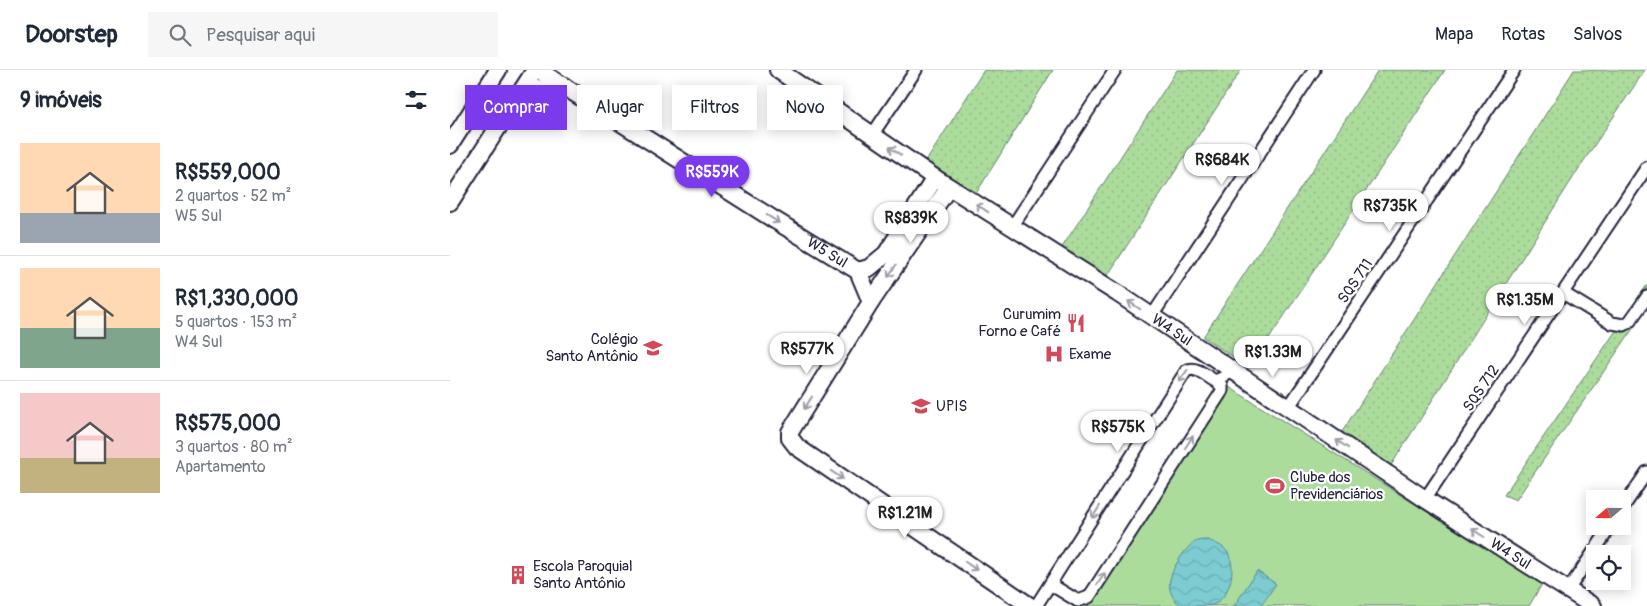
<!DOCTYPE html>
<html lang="pt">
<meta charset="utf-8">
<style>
body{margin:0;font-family:Pangolin,sans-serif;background:#f6f6f7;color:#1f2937;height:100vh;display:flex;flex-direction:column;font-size:19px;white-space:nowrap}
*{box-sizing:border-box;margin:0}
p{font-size:16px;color:#747a83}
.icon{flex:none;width:28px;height:28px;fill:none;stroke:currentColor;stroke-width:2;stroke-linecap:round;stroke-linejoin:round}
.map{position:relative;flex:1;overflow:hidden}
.side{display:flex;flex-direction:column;background:#fff;width:450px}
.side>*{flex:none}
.hud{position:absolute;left:15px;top:15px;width:475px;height:45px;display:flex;gap:10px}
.needle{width:32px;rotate:250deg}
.tools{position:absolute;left:1136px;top:420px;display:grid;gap:10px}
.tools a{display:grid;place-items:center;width:45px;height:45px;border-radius:0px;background:#fff;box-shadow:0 2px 12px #0003;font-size:25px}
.price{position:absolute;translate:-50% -42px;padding:0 11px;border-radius:18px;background:#fff;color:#222;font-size:16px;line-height:32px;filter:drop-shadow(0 1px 2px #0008)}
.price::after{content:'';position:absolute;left:50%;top:30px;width:15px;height:11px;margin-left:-8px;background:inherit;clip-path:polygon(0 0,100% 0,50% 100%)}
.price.current{background:#7c3aed;color:#fff}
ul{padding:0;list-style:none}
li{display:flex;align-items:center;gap:15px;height:125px;padding:0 20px}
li+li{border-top:1px solid #e0e1e3}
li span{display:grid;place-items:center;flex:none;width:140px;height:100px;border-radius:0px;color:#555}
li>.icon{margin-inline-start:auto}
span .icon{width:60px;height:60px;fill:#fffc;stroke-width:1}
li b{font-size:21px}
h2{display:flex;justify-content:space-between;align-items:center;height:60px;padding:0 20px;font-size:21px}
.chip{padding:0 18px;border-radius:0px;background:#fff;box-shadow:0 2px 12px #0003;font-size:18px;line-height:45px}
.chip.current{background:#7c3aed;color:#fff}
header{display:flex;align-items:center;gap:30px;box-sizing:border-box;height:70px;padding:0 25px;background:#fff;border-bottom:1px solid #e0e1e3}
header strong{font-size:24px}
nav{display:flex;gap:28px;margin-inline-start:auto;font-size:18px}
.search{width:350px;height:45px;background:#f6f6f7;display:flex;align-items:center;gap:12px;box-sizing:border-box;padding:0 18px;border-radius:0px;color:#747a83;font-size:19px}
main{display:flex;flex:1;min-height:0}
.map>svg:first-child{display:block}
.grass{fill:url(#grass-dots);stroke:#667f6c}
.garden{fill:#abdc9c;stroke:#667f6c}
.water{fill:url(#water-waves);stroke:#578895}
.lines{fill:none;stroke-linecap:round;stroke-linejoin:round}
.street-casing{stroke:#22223b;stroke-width:15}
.secondary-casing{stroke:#22223b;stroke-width:20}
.street{stroke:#fff;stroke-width:11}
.secondary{stroke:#fff;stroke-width:16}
.oneway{stroke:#9c9ca7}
.labels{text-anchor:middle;stroke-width:4.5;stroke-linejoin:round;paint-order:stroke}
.street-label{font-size:15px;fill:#22223b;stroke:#fff}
.poi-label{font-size:15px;fill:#22223b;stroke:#fff;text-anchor:start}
</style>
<header>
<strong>Doorstep</strong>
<div class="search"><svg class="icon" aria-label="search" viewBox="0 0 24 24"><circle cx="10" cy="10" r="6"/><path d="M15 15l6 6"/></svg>Pesquisar aqui</div>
<nav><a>Mapa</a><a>Rotas</a><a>Salvos</a></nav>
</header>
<main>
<section class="side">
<h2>9 imóveis<svg class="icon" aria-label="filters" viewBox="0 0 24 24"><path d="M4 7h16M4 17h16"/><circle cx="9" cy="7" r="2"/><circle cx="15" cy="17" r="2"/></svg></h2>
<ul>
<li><span style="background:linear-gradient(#ffd9b3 70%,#9aa5b1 0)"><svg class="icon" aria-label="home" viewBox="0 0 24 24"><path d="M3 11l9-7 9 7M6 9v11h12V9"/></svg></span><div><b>R$559,000</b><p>2 quartos · 52 m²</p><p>W5 Sul</p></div></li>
<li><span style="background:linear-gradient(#ffd9b3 60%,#7fa58c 0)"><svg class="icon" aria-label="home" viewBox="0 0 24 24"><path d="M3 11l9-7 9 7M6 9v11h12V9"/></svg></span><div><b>R$1,330,000</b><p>5 quartos · 153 m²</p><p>W4 Sul</p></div></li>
<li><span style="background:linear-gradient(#f6c9c9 65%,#c2b280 0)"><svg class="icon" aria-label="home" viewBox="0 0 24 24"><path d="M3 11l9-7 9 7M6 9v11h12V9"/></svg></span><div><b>R$575,000</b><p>3 quartos · 80 m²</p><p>Apartamento</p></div></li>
</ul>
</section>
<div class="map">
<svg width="1197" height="536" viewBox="0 0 1197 536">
<defs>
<pattern id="grass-dots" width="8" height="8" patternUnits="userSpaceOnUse" patternTransform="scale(1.25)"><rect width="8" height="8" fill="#abdc9c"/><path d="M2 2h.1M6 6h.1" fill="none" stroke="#93bc87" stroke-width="1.8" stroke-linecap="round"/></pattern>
<pattern id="water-waves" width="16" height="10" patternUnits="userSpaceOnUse" patternTransform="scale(1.25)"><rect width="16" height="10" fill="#7bccd1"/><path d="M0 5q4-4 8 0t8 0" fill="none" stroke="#6aafb4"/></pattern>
</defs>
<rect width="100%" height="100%" fill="#fff"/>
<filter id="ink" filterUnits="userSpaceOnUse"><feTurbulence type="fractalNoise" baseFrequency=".02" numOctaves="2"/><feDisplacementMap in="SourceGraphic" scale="10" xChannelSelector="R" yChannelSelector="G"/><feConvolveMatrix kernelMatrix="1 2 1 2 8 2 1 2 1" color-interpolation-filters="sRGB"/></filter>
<g filter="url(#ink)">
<!-- grass -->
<path class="grass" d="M534 0H603L525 125 475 93Z
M727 0H791L654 211 609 182Z
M928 0H995L800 298 753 267Z
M1124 0H1195L1133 92 940 397 890 365Z
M1197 215V238L1066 430 1054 425Z"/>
<!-- garden -->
<path class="garden" d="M779 317 1092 514 1079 536H634Z"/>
<!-- water -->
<path class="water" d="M758 470C765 473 774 476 778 483 787 499 780 527 763 535 754 536 740 536 731 536 713 521 719 505 730 488 734 482 740 474 747 471 750 470 755 470 758 470Z
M807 501 826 514 811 536H784Z"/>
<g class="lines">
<!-- street casing -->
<g class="street-casing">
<path id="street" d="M422 65 466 0
M562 157 665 0
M1113 223 1162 253 1174 255 1180 251 1197 227
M702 246 864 0
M838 338 1064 0
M975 429 1197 97
M1172 439 1197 402
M600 514 628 531 639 527 772 321V316L765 311
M1118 520 1161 456
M586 536 736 301C745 295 756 306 765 311L774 307 780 298"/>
</g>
<!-- secondary casing -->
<g class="secondary-casing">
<g id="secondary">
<path id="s1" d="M88 0 323 149 408 201 421 232"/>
<path id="s2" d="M328 0 485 108 667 223 975 429 1143 536"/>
<path d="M68 31 88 19 114 16"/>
<path d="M0 75 48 0"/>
<path d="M499 117 421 232 340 362V368L347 377 580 536"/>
<path d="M0 132 85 0"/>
<path d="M408 201 419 198 436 184 485 108"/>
</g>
</g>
<!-- street -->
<use href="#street" class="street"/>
<!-- secondary -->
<use href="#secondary" class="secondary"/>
</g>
<!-- one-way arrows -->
<defs><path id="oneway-shaft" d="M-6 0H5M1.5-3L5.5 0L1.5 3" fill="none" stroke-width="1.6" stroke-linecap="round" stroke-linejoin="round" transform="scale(1.25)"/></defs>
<g class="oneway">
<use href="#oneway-shaft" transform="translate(445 81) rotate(-146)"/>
<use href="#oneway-shaft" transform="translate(532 138) rotate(-147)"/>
<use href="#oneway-shaft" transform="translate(323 149) rotate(33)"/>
<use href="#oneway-shaft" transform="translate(442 201) rotate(124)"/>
<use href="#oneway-shaft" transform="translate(684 235) rotate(-147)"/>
<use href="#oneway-shaft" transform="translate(733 306) rotate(126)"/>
<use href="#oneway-shaft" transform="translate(358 333) rotate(122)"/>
<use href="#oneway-shaft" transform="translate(739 372) rotate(-57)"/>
<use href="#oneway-shaft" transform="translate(892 374) rotate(-146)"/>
<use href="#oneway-shaft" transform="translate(387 405) rotate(34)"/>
<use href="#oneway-shaft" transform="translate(646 442) rotate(122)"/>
<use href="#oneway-shaft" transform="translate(1028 463) rotate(-148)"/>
<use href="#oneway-shaft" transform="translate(521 496) rotate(35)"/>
<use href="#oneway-shaft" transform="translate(651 509) rotate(-57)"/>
</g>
</g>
<!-- icons -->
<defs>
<g id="restaurant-bare" transform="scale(1.5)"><path d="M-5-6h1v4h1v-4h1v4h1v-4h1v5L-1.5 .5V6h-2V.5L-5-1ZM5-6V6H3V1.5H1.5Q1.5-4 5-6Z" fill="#d1495b" stroke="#fff" stroke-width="2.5" paint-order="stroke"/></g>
<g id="school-bare" transform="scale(1.5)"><path d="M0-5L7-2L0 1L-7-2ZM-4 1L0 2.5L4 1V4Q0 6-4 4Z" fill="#d1495b" stroke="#fff" stroke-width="2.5" paint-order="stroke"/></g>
<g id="hospital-bare" transform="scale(1.5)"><path d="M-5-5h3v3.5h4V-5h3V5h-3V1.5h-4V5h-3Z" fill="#d1495b" stroke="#fff" stroke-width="2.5" paint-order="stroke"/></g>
<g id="university-bare" transform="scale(1.5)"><path d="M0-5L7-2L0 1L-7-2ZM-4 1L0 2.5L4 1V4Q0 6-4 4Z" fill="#d1495b" stroke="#fff" stroke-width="2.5" paint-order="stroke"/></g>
<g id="stadium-bare" transform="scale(1.5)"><path d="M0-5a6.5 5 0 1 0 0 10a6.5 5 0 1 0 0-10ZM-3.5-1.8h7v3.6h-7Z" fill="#d1495b" stroke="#fff" stroke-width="2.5" paint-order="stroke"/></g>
<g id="building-bare" transform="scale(1.5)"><path d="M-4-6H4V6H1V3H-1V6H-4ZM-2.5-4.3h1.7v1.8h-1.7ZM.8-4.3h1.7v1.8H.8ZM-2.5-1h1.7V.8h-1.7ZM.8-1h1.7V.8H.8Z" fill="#d1495b" stroke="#fff" stroke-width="2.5" paint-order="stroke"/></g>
</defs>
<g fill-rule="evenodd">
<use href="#restaurant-bare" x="626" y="253"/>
<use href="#school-bare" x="203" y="278"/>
<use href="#hospital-bare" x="604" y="284"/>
<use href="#university-bare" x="471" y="336"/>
<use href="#stadium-bare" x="825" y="416"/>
<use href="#building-bare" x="68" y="505"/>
</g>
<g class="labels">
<!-- street labels -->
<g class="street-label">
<text dy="5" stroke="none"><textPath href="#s1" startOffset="342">W5 Sul</textPath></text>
<text transform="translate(905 211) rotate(-56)" y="5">SQS 711</text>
<text dy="5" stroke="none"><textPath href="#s2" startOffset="472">W4 Sul</textPath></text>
<text transform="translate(1031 318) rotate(-56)" y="5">SQS 712</text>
<text dy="5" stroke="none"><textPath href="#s2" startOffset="878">W4 Sul</textPath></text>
</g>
<!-- poi labels -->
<g class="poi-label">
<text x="611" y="249" text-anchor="end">Curumim<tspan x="611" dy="17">Forno e Café</tspan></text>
<text x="188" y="274" text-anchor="end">Colégio<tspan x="188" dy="17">Santo Antônio</tspan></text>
<text x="619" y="289">Exame</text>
<text x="486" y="341">UPIS</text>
<text x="840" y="412">Clube dos<tspan x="840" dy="17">Previdenciários</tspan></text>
<text x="83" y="501">Escola Paroquial<tspan x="83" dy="17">Santo Antônio</tspan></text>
</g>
</g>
</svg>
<div class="tools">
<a><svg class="needle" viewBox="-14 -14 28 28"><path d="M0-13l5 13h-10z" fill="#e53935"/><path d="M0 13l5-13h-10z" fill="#747a83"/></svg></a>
<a><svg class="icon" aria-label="locate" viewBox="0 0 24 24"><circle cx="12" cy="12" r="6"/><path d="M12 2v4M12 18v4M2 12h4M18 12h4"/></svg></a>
</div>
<b class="price" style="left:772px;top:116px">R$684K</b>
<b class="price current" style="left:262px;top:128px">R$559K</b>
<b class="price" style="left:940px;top:162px">R$735K</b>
<b class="price" style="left:461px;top:174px">R$839K</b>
<b class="price" style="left:1075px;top:256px">R$1.35M</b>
<b class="price" style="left:357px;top:305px">R$577K</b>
<b class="price" style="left:823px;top:308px">R$1.33M</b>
<b class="price" style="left:668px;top:383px">R$575K</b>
<b class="price" style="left:455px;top:469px">R$1.21M</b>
<div class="hud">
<a class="chip current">Comprar</a>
<a class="chip">Alugar</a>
<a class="chip">Filtros</a>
<a class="chip">Novo</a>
</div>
</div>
</main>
